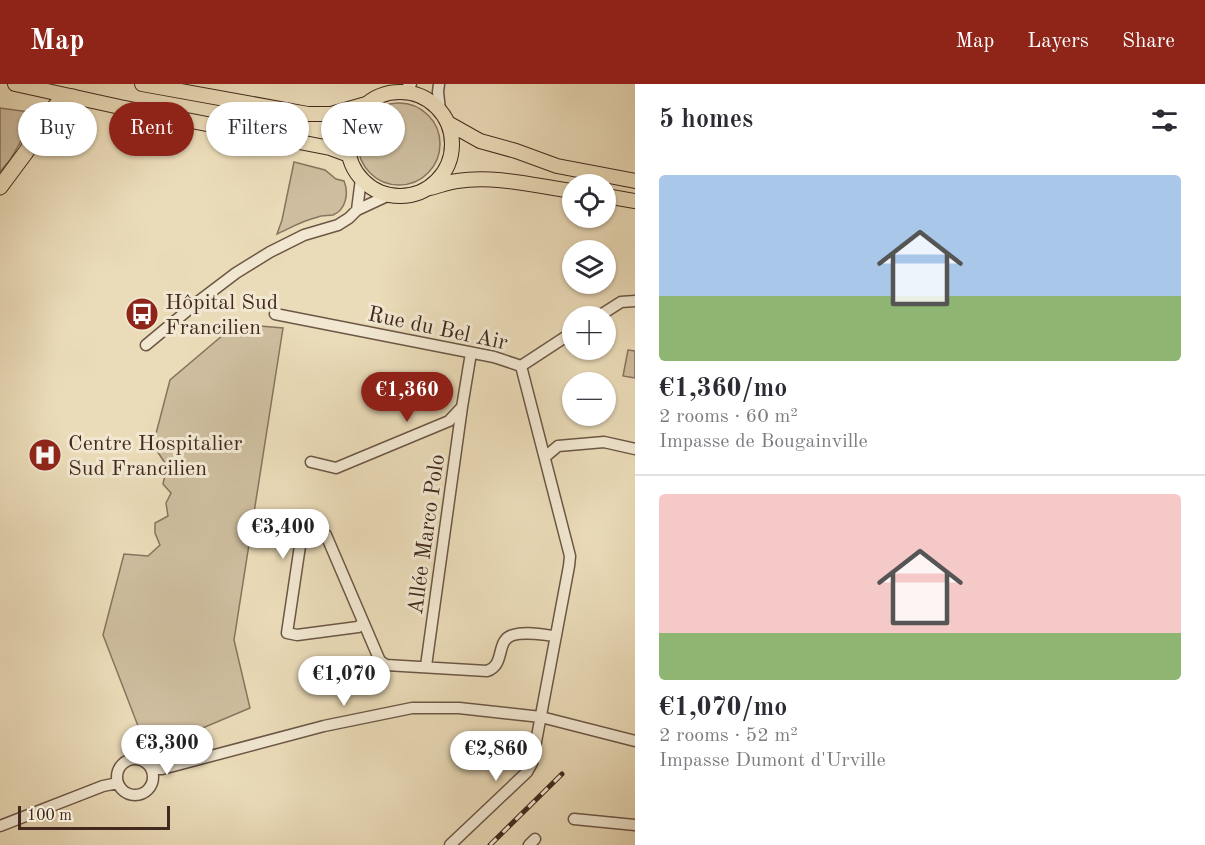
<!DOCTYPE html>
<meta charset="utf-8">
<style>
body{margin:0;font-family:"Old Standard TT",serif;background:#f2f2f3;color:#2b2b33;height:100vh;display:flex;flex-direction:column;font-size:22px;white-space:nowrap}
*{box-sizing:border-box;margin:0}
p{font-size:20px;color:#7c7c81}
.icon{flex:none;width:33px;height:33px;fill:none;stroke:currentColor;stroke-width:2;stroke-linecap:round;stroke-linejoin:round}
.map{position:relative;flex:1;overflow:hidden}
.sheet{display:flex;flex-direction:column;background:#fff;width:570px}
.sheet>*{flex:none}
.guide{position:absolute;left:18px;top:18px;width:526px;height:54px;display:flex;gap:12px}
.controls{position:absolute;left:562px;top:90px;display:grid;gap:12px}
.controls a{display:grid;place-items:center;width:54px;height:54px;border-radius:50%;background:#fff;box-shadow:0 2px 4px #0004;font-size:30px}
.scale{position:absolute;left:18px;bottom:15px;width:152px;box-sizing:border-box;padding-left:6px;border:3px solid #42291e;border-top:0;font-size:16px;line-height:21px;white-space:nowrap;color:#42291e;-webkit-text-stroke:4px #f2e8d2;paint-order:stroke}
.price{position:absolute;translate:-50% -51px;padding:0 14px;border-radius:21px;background:#fff;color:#222;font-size:20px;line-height:39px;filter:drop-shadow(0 2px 3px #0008)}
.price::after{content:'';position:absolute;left:50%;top:36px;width:18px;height:14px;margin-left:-9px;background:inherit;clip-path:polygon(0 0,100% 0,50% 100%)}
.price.active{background:#8f2418;color:#fff}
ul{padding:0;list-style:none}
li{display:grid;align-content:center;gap:12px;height:318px;padding:0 24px}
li+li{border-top:2px solid #e1e1e2}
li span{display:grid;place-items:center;height:186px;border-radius:6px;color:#555}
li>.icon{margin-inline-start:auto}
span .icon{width:108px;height:108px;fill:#fffc;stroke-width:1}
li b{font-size:26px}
h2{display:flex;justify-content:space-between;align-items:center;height:72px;padding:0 24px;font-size:26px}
.chip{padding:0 21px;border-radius:27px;background:#fff;box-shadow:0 2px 4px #0004;font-size:21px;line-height:54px}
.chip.active{background:#8f2418;color:#fff}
header{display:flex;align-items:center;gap:36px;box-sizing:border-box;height:84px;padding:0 30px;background:#8f2418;color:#fff}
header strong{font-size:28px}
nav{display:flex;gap:33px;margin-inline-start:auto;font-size:21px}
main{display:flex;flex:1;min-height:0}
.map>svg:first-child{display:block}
.green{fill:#cebe9f;stroke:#88745e;stroke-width:1.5}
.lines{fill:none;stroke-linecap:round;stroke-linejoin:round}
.minor-casing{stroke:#6c5645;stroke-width:13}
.major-casing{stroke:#42291e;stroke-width:16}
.highway-casing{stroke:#42291e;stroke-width:17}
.minor{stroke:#f2e8d2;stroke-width:10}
.major{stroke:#ebdcb9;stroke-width:14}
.highway{stroke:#ebdcb9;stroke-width:15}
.rail-casing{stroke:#42291e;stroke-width:5}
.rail{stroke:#f2e8d2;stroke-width:3;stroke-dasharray:9;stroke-linecap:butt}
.labels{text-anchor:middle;stroke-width:6;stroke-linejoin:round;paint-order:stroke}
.poi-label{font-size:22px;fill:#42291e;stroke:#f2e8d2;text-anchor:start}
.street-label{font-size:22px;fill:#42291e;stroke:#f2e8d2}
</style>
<header>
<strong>Map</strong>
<nav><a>Map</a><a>Layers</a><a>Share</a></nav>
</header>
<main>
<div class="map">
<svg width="635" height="761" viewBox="0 0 635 761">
<rect width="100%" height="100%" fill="#ebdcb9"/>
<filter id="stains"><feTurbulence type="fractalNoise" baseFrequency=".00333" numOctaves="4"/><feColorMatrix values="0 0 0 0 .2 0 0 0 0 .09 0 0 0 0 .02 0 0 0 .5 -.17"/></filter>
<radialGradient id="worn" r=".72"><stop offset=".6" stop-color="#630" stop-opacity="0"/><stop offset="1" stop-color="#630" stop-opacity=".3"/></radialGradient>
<!-- green -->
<path class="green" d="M358 60a41 41 0 1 1 82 0a41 41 0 1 1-82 0Z
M0 24 37 29 10 76 0 88Z
M294 78 325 86 336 95 344 97C349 109 346 126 333 131 328 132 322 131 318 133 304 136 290 144 277 150L282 136Z
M236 240 283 244 234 556 250 624 179 654 138 642 103 551 124 470 148 472 160 461 155 449V439L168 432 166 419 171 409 163 400 167 382 153 361 170 296Z
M628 266 635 267V294L623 292Z"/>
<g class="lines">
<!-- minor casing -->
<g class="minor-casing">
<path id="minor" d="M439 0 438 8 440 26
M403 8 411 0
M357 126 361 95
M275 230 494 273 521 282 570 472 569 482 532 679 527 688 450 761
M599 232 621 218 635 217
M146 261 199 217 236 189 270 168 304 151 338 141 349 134 357 126 387 112
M521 282 573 248
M545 373 558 362 604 358 635 365
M311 378 336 384 449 337 462 323 471 269
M363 539 358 543 297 551 287 549 301 455 320 448 326 451 380 577 386 581 487 587C506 581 495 556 513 551 526 547 543 551 556 552
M426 582 462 323
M117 693a18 18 0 1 1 36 0a18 18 0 1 1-36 0Z
M151 685H162L324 642 412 624H459L541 633 635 657
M574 735 635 741
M0 742 103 702 118 699
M529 761 535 755"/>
</g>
<!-- major casing -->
<g class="major-casing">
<path id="major" d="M15 0 120 23 330 64 349 71
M142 0 308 30H331L366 20
M348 60a52 52 0 1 1 104 0a52 52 0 1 1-104 0Z
M448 39 480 57 516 67 557 82 635 97
M430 104C439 102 448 98 457 97 495 91 536 102 573 107
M606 112 635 117"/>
</g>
<!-- highway casing -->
<g class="highway-casing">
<path id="highway" d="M0 103 26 68 48 31 59 18 73 13"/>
</g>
<!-- minor -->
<use href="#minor" class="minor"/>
<!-- major -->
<use href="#major" class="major"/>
<!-- highway -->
<use href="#highway" class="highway"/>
<!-- rail casing -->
<g class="rail-casing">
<path id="rail" d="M490 761 562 690"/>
</g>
<!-- rail -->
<use href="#rail" class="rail"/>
</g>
<!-- icons -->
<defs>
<g id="bus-disc" transform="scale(1.725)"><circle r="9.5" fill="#8f2418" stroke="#f2e8d2"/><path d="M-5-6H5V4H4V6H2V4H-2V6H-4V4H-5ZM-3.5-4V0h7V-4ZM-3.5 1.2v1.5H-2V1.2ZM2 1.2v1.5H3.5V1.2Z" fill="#fff"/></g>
<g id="hospital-disc" transform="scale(1.725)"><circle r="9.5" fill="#8f2418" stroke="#f2e8d2"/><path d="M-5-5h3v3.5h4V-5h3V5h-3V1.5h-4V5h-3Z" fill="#fff"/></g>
</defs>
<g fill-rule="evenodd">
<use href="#bus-disc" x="142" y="230"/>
<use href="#hospital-disc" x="45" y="371"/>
</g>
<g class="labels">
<!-- poi labels -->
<g class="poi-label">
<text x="165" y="225">Hôpital Sud<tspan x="165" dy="25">Francilien</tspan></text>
<text x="68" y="366">Centre Hospitalier<tspan x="68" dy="25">Sud Francilien</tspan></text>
</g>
<!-- street labels -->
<g class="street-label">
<text transform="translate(438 243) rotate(12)" y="8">Rue du Bel Air</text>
<text transform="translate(425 450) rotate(-82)" y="8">Allée Marco Polo</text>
</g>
</g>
<rect width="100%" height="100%" filter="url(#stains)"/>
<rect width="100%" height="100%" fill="url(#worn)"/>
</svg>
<div class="controls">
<a><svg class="icon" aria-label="locate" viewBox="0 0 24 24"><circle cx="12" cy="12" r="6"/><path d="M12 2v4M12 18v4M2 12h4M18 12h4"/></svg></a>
<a><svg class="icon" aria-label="layers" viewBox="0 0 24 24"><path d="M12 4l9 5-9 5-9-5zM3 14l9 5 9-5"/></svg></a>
<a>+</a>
<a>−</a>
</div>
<div class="scale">100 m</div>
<b class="price active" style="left:407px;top:339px">€1,360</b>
<b class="price" style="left:283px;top:476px">€3,400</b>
<b class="price" style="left:344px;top:623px">€1,070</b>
<b class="price" style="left:167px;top:692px">€3,300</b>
<b class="price" style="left:496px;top:698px">€2,860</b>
<div class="guide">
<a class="chip">Buy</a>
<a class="chip active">Rent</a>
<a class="chip">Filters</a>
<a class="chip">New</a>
</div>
</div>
<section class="sheet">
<h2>5 homes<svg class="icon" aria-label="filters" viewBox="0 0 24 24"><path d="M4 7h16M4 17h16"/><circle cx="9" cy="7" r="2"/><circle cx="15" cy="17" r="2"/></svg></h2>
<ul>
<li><span style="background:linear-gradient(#a9c7e8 65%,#8fb573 0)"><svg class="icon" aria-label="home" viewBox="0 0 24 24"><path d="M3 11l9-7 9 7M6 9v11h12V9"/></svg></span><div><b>€1,360/mo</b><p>2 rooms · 60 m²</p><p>Impasse de Bougainville</p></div></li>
<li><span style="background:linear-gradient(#f6c9c9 75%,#8fb573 0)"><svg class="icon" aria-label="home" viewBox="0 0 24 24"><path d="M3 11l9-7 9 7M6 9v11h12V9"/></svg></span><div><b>€1,070/mo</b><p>2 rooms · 52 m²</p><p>Impasse Dumont d'Urville</p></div></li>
</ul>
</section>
</main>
